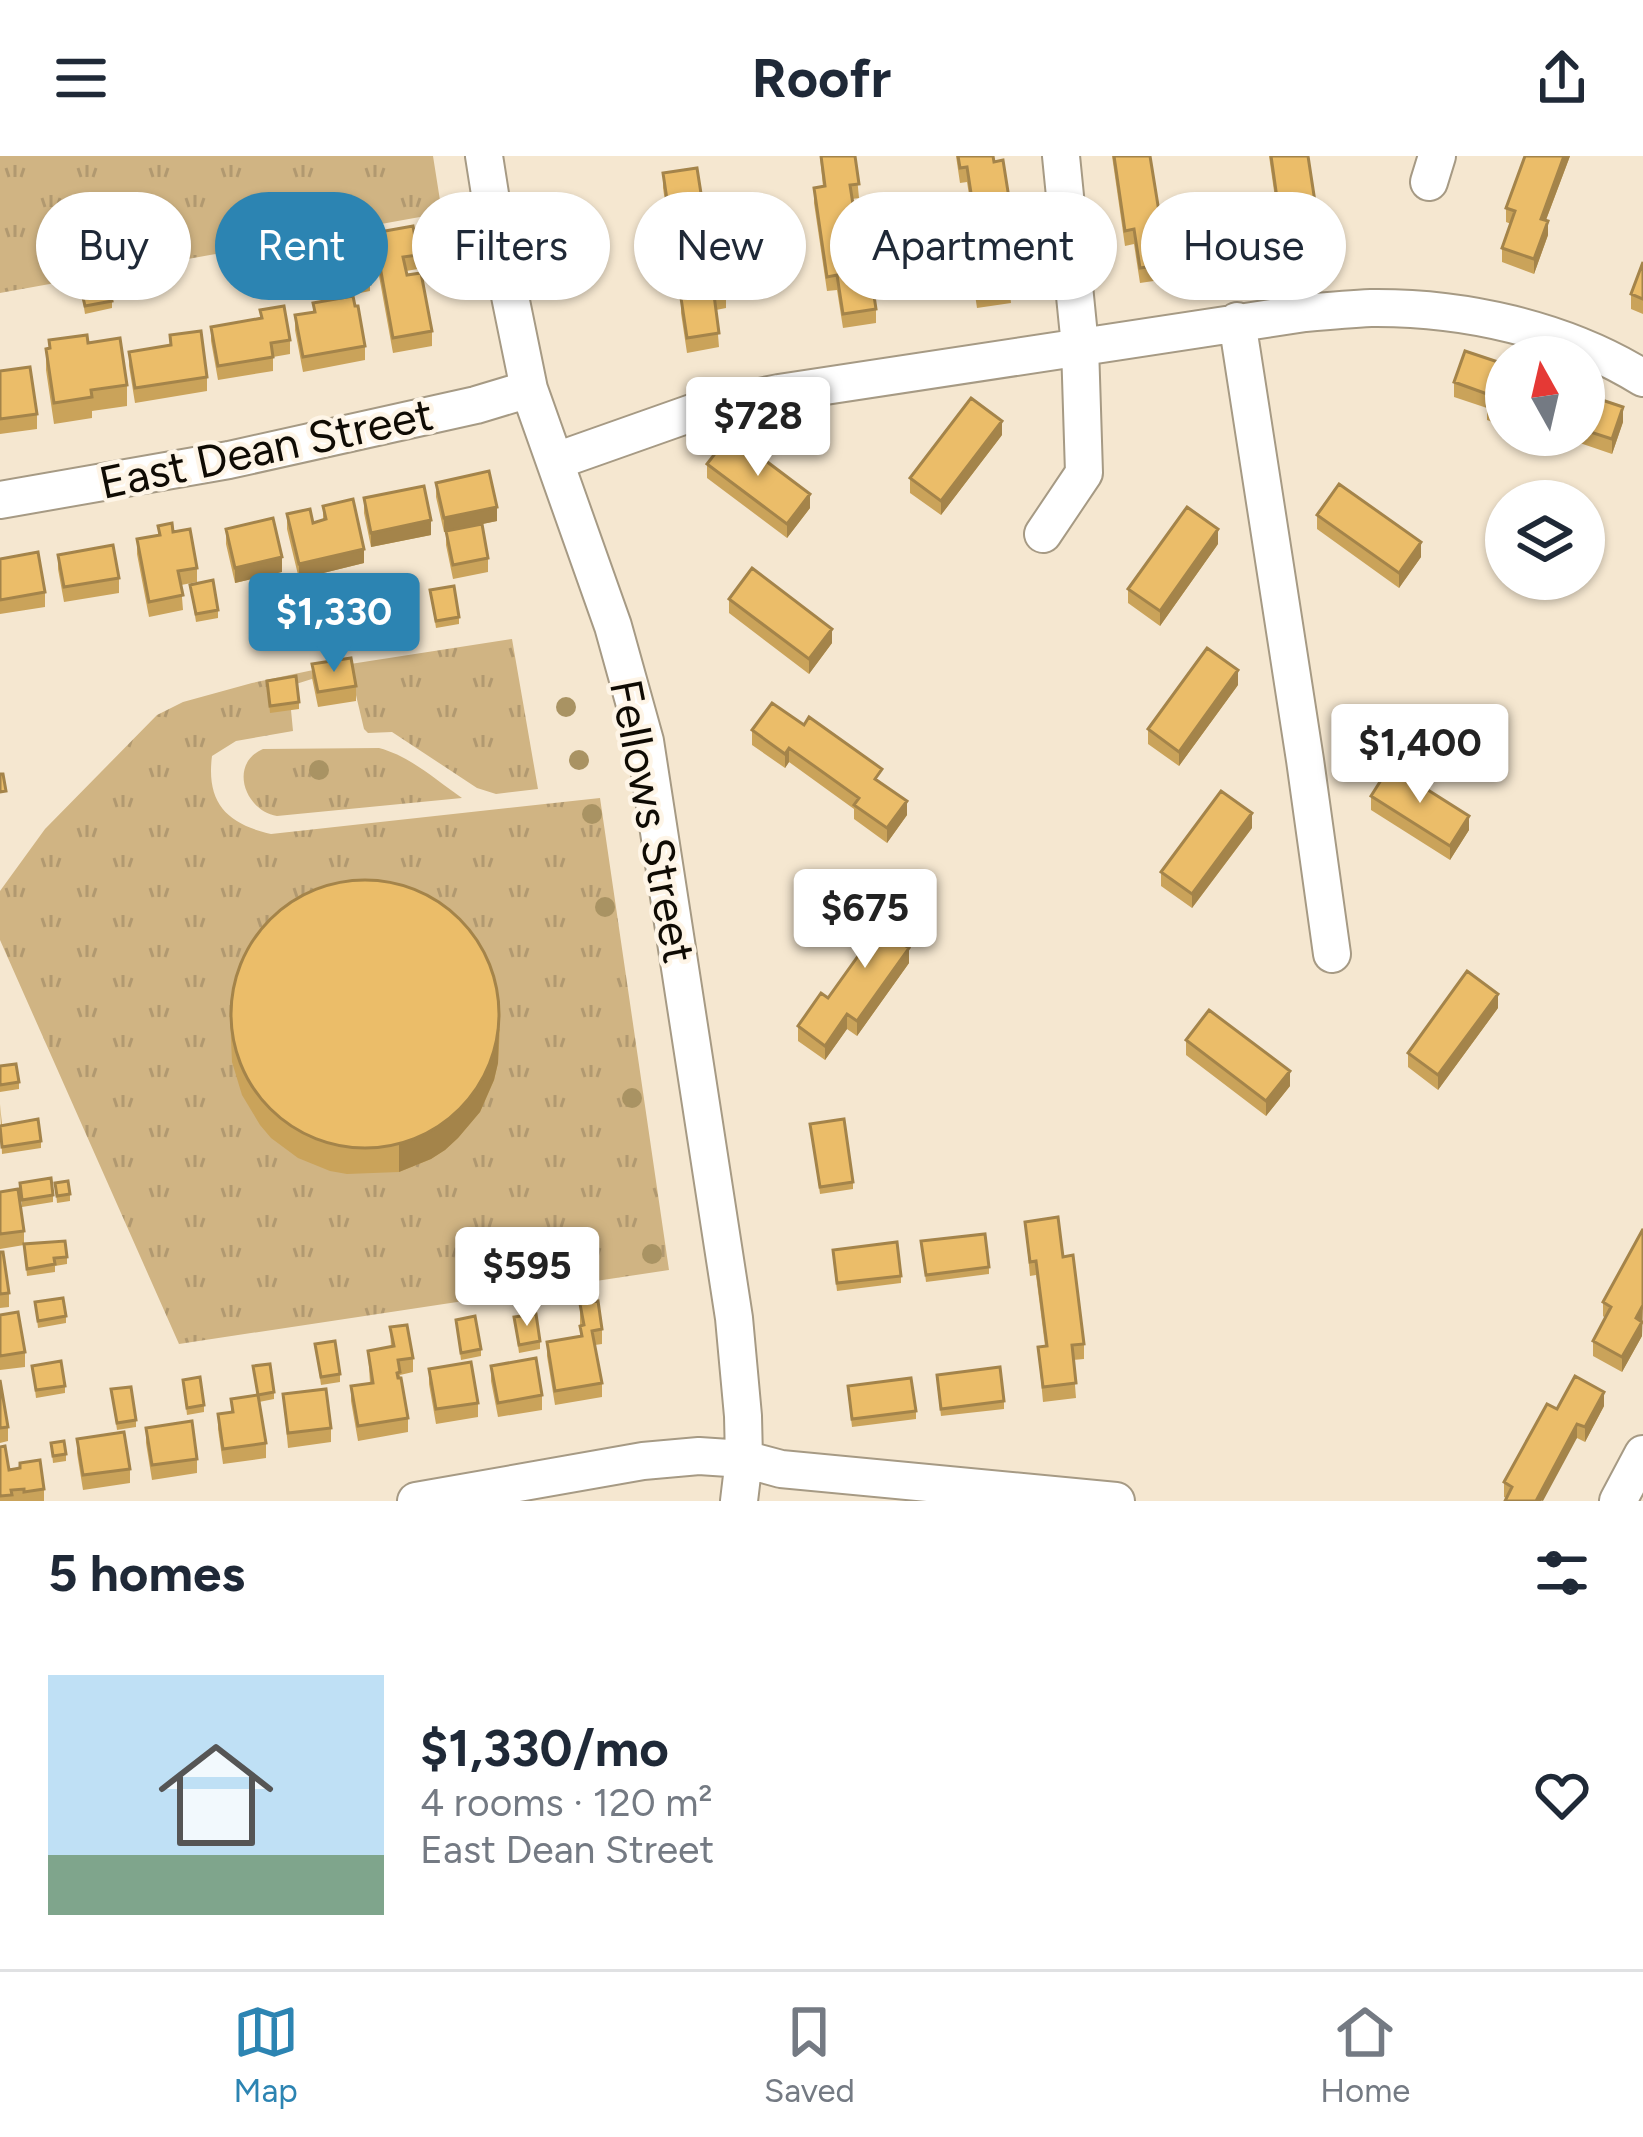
<!DOCTYPE html>
<meta charset="utf-8">
<style>
body{margin:0;font-family:Figtree,sans-serif;background:#f6f6f7;color:#1f2937;height:100vh;display:flex;flex-direction:column;font-size:45px;white-space:nowrap}
*{box-sizing:border-box;margin:0}
p{font-size:39px;color:#747a83}
.icon{flex:none;width:66px;height:66px;fill:none;stroke:currentColor;stroke-width:2;stroke-linecap:round;stroke-linejoin:round}
.map{position:relative;height:1345px;overflow:hidden}
.side{display:flex;flex-direction:column;background:#fff;flex:1}
.side>*{flex:none}
.hud{position:absolute;left:36px;top:36px;width:1572px;height:108px;display:flex;gap:24px}
.needle{width:78px;rotate:352deg}
.controls{position:absolute;left:1485px;top:180px;display:grid;gap:24px}
.controls a{display:grid;place-items:center;width:120px;height:120px;border-radius:50%;background:#fff;box-shadow:0 3px 9px #0004;font-size:60px}
.price{position:absolute;translate:-50% -102px;padding:0 27px;border-radius:12px;background:#fff;color:#222;font-size:39px;line-height:78px;filter:drop-shadow(0 3px 6px #0008)}
.price::after{content:'';position:absolute;left:50%;top:72px;width:36px;height:27px;margin-left:-18px;background:inherit;clip-path:polygon(0 0,100% 0,50% 100%)}
.price.active{background:#2c84b2;color:#fff}
ul{padding:0;list-style:none}
li{display:flex;align-items:center;gap:36px;height:300px;padding:0 48px}
li span{display:grid;place-items:center;flex:none;width:336px;height:240px;border-radius:0px;color:#555}
li>.icon{margin-inline-start:auto}
span .icon{width:144px;height:144px;fill:#fffc;stroke-width:1}
li b{font-size:51px}
h2{display:flex;justify-content:space-between;align-items:center;height:144px;padding:0 48px;font-size:51px}
.tag{padding:0 42px;border-radius:54px;background:#fff;box-shadow:0 3px 9px #0004;font-size:42px;line-height:108px}
.tag.active{background:#2c84b2;color:#fff}
header{display:flex;justify-content:space-between;align-items:center;height:156px;padding:0 48px;background:#fff;font-size:54px;font-weight:700}
.menu{display:flex;justify-content:space-around;align-items:center;height:168px;border-top:3px solid #e0e1e3;background:#fff;font-size:33px;color:#747a83}
.menu a{display:grid;justify-items:center;gap:6px}
.menu .active{color:#2c84b2}
.map>svg:first-child{display:block}
.grass{fill:url(#grass-tufts)}
.lines{fill:none;stroke-linecap:round;stroke-linejoin:round}
.minor-casing{stroke:#a69a84;stroke-width:40}
.minor{stroke:#fff;stroke-width:36}
.tree{fill:#a99363}
.wall{fill:#caa35a}
.shaded-wall{fill:#a4844a}
.building{fill:#ebbd69;stroke:#a4844a;stroke-width:3}
.labels{text-anchor:middle;stroke-width:9;stroke-linejoin:round;paint-order:stroke}
.street-label{font-size:45px;fill:#0f0b04;stroke:#fef5e7}
</style>
<header><svg class="icon" aria-label="menu" viewBox="0 0 24 24"><path d="M4 6h16M4 12h16M4 18h16"/></svg>Roofr<svg class="icon" aria-label="share" viewBox="0 0 24 24"><path d="M12 15V3M7 8l5-5 5 5M5 13v7h14v-7"/></svg></header>
<div class="map">
<svg width="1643" height="1345" viewBox="0 0 1643 1345">
<defs>
<pattern id="grass-tufts" width="24" height="20" patternUnits="userSpaceOnUse" patternTransform="scale(3)"><rect width="24" height="20" fill="#d0b483"/><path d="M3 7l-1-3M5 7V3M7 7l1-3M15 17l-1-3M17 17v-4M19 17l1-3" fill="none" stroke="#b19970"/></pattern>
</defs>
<rect width="100%" height="100%" fill="#f5e7d0"/>
<!-- grass -->
<path class="grass" d="M0 0H433L442 57 0 137Z
M512 483 538 633 496 638 477 632 392 576 368 577 364 573 351 518 315 522 296 528 291 554 293 575 236 585 212 600C206 647 227 668 271 678L600 642 669 1114 179 1188 0 784V735L45 673 157 559 183 546 252 527 318 513Z
M379 592C410 600 436 624 462 642L277 660C245 655 228 608 263 593Z"/>
<g class="lines">
<!-- minor casing -->
<g class="minor-casing">
<path id="minor" d="M484 0 493 57 529 233 613 470 645 585 734 1162 743 1260 744 1303 739 1345
M1429 26 1437 0
M1237 165 1305 604 1332 798
M556 305 706 252 779 237 1305 157C1327 155 1349 153 1371 152 1463 151 1564 173 1643 222
M0 344 229 304 476 249 529 233
M1043 378 1084 317 1080 190 1061 0
M416 1345 643 1305 699 1300 744 1303 781 1313 1116 1345
M1618 1345 1643 1298"/>
</g>
<!-- minor -->
<use href="#minor" class="minor"/>
</g>
<!-- trees -->
<g class="tree">
<circle cx="566" cy="551" r="10"/>
<circle cx="579" cy="604" r="10"/>
<circle cx="319" cy="614" r="10"/>
<circle cx="592" cy="658" r="10"/>
<circle cx="605" cy="751" r="10"/>
<circle cx="632" cy="942" r="10"/>
<circle cx="652" cy="1098" r="10"/>
</g>
<!-- wall -->
<path class="wall" d="M820 0H855L859 42 852 43 863 113 876 153V167L843 172 837 134 827 135 814 47V32L823 31Z
M956 0H993L1017 93V107L1007 109 1011 147 977 152 971 112V97L978 96 967 26 960 27Z
M1112 0H1150L1161 68 1174 107V122L1140 127 1134 88 1125 90Z
M1269 0H1308L1315 46V60L1305 62 1309 99 1276 105 1270 65V50L1276 49Z
M1525 0H1570L1546 64 1548 79 1534 118 1502 106V92L1511 68 1506 66V52Z
M663 17 703 50 726 138V152L716 154 719 191 687 197 681 157V142L687 141 676 71 669 72 663 32Z
M374 77 418 99V113L406 115 432 175V190L393 197 374 92Z
M338 97 370 128V135L345 140Z
M1643 106V158L1631 153V138Z
M81 133 112 145V152L85 158Z
M313 147 365 190V204L303 216 295 174V159L313 156Z
M260 154 290 184V198L273 201V215L218 224 211 185V171L260 162Z
M170 179 207 221V235L135 247 129 210V196L170 189Z
M49 184 88 187 127 229V250L92 255V262L54 268 46 214V193L49 192Z
M0 215 37 258V273L0 278Z
M1504 217 1506 218V271L1487 264V252L1454 241V226Z
M1584 238 1623 266 1612 298 1574 285 1571 294 1528 279H1584Z
M1002 279 941 359 910 337V322Z
M707 308 810 352 787 382 707 322Z
M436 327 497 365 482 368 488 402V416L453 423 446 389V376H444L436 341Z
M364 342 431 379 371 391 364 357Z
M323 350 364 407 299 423 287 373V358L313 367 323 364Z
M1317 359 1421 401 1399 432 1317 373Z
M158 370 173 376 197 412V426L181 429 183 454 149 461 137 398V383L158 379Z
M226 373 282 416 235 427 226 388Z
M1218 388 1160 470 1128 447V433Z
M58 399 119 422V437L64 446 58 413Z
M0 403 45 436V451L0 458Z
M190 429 218 454V462L196 466Z
M430 434 459 461V468L436 472Z
M729 443 832 487 809 518 729 457Z
M312 508 356 530V545L318 551 312 522Z
M267 525 299 546V553L270 557Z
M1238 529 1179 610 1148 588V573Z
M752 574 882 628 907 659 887 687 854 663V653L789 606 785 612 752 589Z
M1371 640 1469 674 1450 704 1371 654Z
M1252 672 1192 752 1161 730V716Z
M873 768 923 769 908 792 909 807 857 880 847 873 825 904 798 885V870L828 842 873 780Z
M1498 852 1438 934 1408 911V897Z
M230 861 500 873 498 907 494 924 480 956 458 982 445 994 431 1003 399 1016 347 1018 330 1015 298 1002 271 982 260 969 242 939 232 906Z
M1186 884 1290 930 1266 960 1186 899Z
M0 910 19 926V933L0 936Z
M0 948 2 969 41 985V992L2 998Z
M810 968 853 1026V1033L820 1038Z
M20 1027 53 1039V1046L22 1051Z
M55 1027 70 1038V1045L57 1047Z
M0 1036 24 1075V1088L67 1101V1108L55 1110V1116L27 1120 24 1089 0 1093Z
M1025 1066 1063 1101 1084 1188V1203L1073 1204 1076 1242 1043 1246 1038 1191 1045 1190 1036 1119 1030 1120Z
M1643 1073 1642 1180 1622 1216 1593 1200V1185L1605 1162 1603 1160V1146Z
M921 1085 989 1111V1118L926 1126Z
M0 1096 9 1137V1151L0 1152Z
M833 1101 901 1120V1127L837 1135Z
M35 1146 66 1160V1167L38 1172Z
M580 1148 602 1173V1188L595 1189 602 1227V1241L555 1249 547 1200V1186L580 1180Z
M0 1159 25 1196V1211L0 1214Z
M514 1161 540 1185V1193L519 1197Z
M456 1164 481 1193V1200L461 1204Z
M390 1171 413 1202V1216L400 1219 408 1262V1276L358 1285 351 1245V1230L370 1227 368 1195 391 1191Z
M315 1188 340 1218V1226L321 1229Z
M32 1210 65 1230V1237L36 1242Z
M253 1210 274 1236V1243L259 1246 266 1287V1302L223 1308 218 1273V1258L231 1256V1243L257 1239Z
M491 1210 542 1239V1254L498 1261 491 1225Z
M429 1213 478 1247V1261L436 1268 429 1228Z
M0 1224 8 1271V1285L0 1287Z
M183 1224 204 1249V1256L187 1259Z
M937 1227 1004 1245V1253L941 1260Z
M111 1233 136 1264V1271L117 1274Z
M848 1237 916 1255V1263L852 1271Z
M283 1238 331 1272V1286L288 1292Z
M1604 1250 1585 1286 1577 1282 1506 1342 1504 1341V1326L1557 1253Z
M146 1272 197 1303V1317L152 1324 146 1287Z
M77 1283 130 1313V1327L83 1334 77 1297Z
M51 1287 66 1298V1305L53 1307Z
M0 1291 9 1314 44 1333V1345H0Z"/>
<!-- shaded-wall -->
<path class="shaded-wall" d="M1564 0H1570L1541 77V63Z
M1548 65V79L1534 118V103Z
M1623 251V266L1612 298V283Z
M1002 265V279L941 359V345Z
M810 338V352L787 382V368Z
M497 351V365L444 376V362Z
M431 364V379L371 391V377Z
M1218 373V388L1160 470V455Z
M1421 386V401L1399 432V417Z
M364 393V407L299 423V408Z
M282 401V416L235 427V412Z
M832 473V487L809 518V503Z
M1238 514V529L1179 610V596Z
M789 592V606L785 612V598Z
M907 645V659L887 687V672Z
M1252 657V672L1192 752V738Z
M1469 660V674L1450 704V690Z
M923 755V769L901 801V787Z
M909 792V807L857 880V865Z
M1498 838V852L1438 934V919Z
M500 845 498 907 494 924 480 956 458 982 445 994 431 1003 399 1016V988Z
M847 858V873L825 904V890Z
M1290 915V930L1266 960V945Z
M1643 1149 1642 1180 1622 1216V1201L1636 1162Z
M1604 1236V1250L1585 1286V1271Z
M1577 1268V1282L1543 1345 1537 1343Z"/>
<!-- building -->
<path class="building" d="M821 0H855L859 28 850 29 863 113H870L876 153 843 158 837 119 827 121 814 32 825 30Z
M958 0H993L994 6 1003 4 1017 93 1005 95 1011 132 977 137 971 97 980 96 967 11 960 12Z
M1114 0H1150L1161 68 1168 67 1174 107 1140 112 1134 73 1125 75Z
M1271 0H1308L1315 46 1303 47 1309 85 1276 90 1270 50 1278 49Z
M1525 0H1564L1541 63 1548 65 1534 103 1502 92 1515 55 1506 52Z
M697 12 703 50 712 49 726 138 714 139 719 177 687 182 681 142 689 141 676 56 669 57 663 17Z
M413 70 418 99 403 101 407 119 421 117 432 175 393 182 374 77Z
M363 92 370 128 345 133 338 97Z
M1643 106V143L1631 138Z
M108 127 112 145 85 150 81 133Z
M353 140 355 150H358L365 190 303 201 295 159 315 156 313 147Z
M284 150 290 184 271 187 273 201 218 210 211 171 262 162 260 154Z
M201 175 207 221 135 232 129 196 171 189 170 179Z
M87 179 88 187 120 182 127 229 91 234 92 241 54 247 46 193 50 192 49 184Z
M1465 195 1504 208 1501 216 1506 218V257L1487 250 1490 239 1454 226Z
M30 211 37 258 0 263V215Z
M1584 238 1623 251 1612 283 1584 274Z
M971 242 1002 265 941 345 910 322Z
M730 278 810 338 787 368 707 308Z
M489 315 497 351 444 362 436 327Z
M1339 328 1421 386 1399 417 1317 359Z
M424 330 431 364 371 377 364 342Z
M353 343 364 393 299 408 287 358 310 353 313 367 326 363 323 350Z
M1187 351 1218 373 1160 455 1128 433Z
M273 362 282 401 235 412 226 373Z
M172 367 173 376 190 373 197 412 178 415 183 439 149 446 137 383 160 379 158 370Z
M482 368 488 402 453 409 446 375Z
M113 389 119 422 64 431 58 399Z
M38 396 45 436 0 444V403Z
M752 412 832 473 809 503 729 443Z
M213 424 218 454 196 458 190 429Z
M454 430 459 461 436 465 430 434Z
M1207 492 1238 514 1179 596 1148 573Z
M351 502 356 530 318 536 312 508Z
M296 520 299 546 270 550 267 525Z
M772 547 804 569 809 561 882 613 875 623 907 645 887 672 854 649 859 642 789 592 785 598 752 574Z
M1390 610 1469 660 1450 690 1371 640Z
M0 618H3L6 635 0 636Z
M1221 635 1252 657 1192 738 1161 716Z
M231 858a134 134 0 1 1 268 0a134 134 0 1 1-268 0Z
M896 735 923 755 901 787 909 792 857 865 847 858 825 890 798 870 821 837 828 842 878 772 873 768Z
M1467 815 1498 838 1438 919 1408 897Z
M1209 854 1290 915 1266 945 1186 884Z
M16 908 19 926 0 929V910Z
M38 963 41 985 2 991 0 970Z
M844 963 853 1026 820 1031 810 968Z
M51 1022 53 1039 22 1044 20 1027Z
M68 1025 70 1038 57 1040 55 1027Z
M18 1033 24 1075 0 1078V1036Z
M1058 1061 1063 1101 1073 1099 1084 1188 1072 1189 1076 1227 1043 1231 1038 1191 1047 1190 1036 1105 1030 1106 1025 1066Z
M1643 1073V1149L1636 1162 1642 1166 1622 1201 1593 1185 1611 1151 1603 1146Z
M985 1078 989 1111 926 1119 921 1085Z
M65 1085 67 1101 54 1102 55 1108 27 1113 24 1088Z
M897 1086 901 1120 837 1127 833 1094Z
M0 1096H3L9 1137 0 1138Z
M63 1142 66 1160 38 1165 35 1146Z
M598 1145 602 1173 592 1175 602 1227 555 1235 547 1186 582 1180 580 1170 584 1169 580 1148Z
M18 1156 25 1196 0 1200V1159Z
M536 1158 540 1185 519 1189 514 1161Z
M475 1160 481 1193 461 1197 456 1164Z
M407 1169 413 1202 398 1204 400 1216 397 1217 398 1222H401L408 1262 358 1270 351 1230 373 1227 368 1195 394 1190 390 1171Z
M335 1185 340 1218 321 1221 315 1188Z
M536 1202 542 1239 498 1247 491 1210Z
M61 1205 65 1230 36 1234 32 1210Z
M471 1206 478 1247 436 1253 429 1213Z
M270 1208 274 1236 258 1239 253 1210Z
M1000 1211 1004 1245 941 1253 937 1219Z
M1575 1220 1604 1236 1585 1271 1577 1268 1537 1343 1541 1345H1505L1512 1331 1504 1326 1547 1248 1557 1253Z
M200 1221 204 1249 187 1252 183 1224Z
M911 1222 916 1255 852 1263 848 1230Z
M0 1224 8 1271 0 1272Z
M131 1231 136 1264 117 1267 111 1233Z
M326 1233 331 1272 288 1277 283 1238Z
M258 1239 266 1287 223 1293 218 1258 233 1256 231 1243Z
M192 1265 197 1303 152 1309 146 1272Z
M124 1276 130 1313 83 1319 77 1283Z
M64 1285 66 1298 53 1300 51 1287Z
M5 1290 9 1314 20 1312V1307L40 1304 44 1333 24 1336V1333L11 1334 12 1339 0 1340V1291Z"/>
<g class="labels">
<!-- street labels -->
<g class="street-label">
<text transform="translate(266 292) rotate(-12)" y="16">East Dean Street</text>
<text transform="translate(653 665) rotate(79)" y="16">Fellows Street</text>
</g>
</g>
</svg>
<div class="controls">
<a><svg class="needle" viewBox="-14 -14 28 28"><path d="M0-13l5 13h-10z" fill="#e53935"/><path d="M0 13l5-13h-10z" fill="#747a83"/></svg></a>
<a><svg class="icon" aria-label="layers" viewBox="0 0 24 24"><path d="M12 4l9 5-9 5-9-5zM3 14l9 5 9-5"/></svg></a>
</div>
<b class="price" style="left:758px;top:323px">$728</b>
<b class="price active" style="left:334px;top:519px">$1,330</b>
<b class="price" style="left:1420px;top:650px">$1,400</b>
<b class="price" style="left:865px;top:815px">$675</b>
<b class="price" style="left:527px;top:1173px">$595</b>
<div class="hud">
<a class="tag">Buy</a>
<a class="tag active">Rent</a>
<a class="tag">Filters</a>
<a class="tag">New</a>
<a class="tag">Apartment</a>
<a class="tag">House</a>
</div>
</div>
<section class="side">
<h2>5 homes<svg class="icon" aria-label="filters" viewBox="0 0 24 24"><path d="M4 7h16M4 17h16"/><circle cx="9" cy="7" r="2"/><circle cx="15" cy="17" r="2"/></svg></h2>
<ul>
<li><span style="background:linear-gradient(#bfe0f5 75%,#7fa58c 0)"><svg class="icon" aria-label="home" viewBox="0 0 24 24"><path d="M3 11l9-7 9 7M6 9v11h12V9"/></svg></span><div><b>$1,330/mo</b><p>4 rooms · 120 m²</p><p>East Dean Street</p></div><svg class="icon" aria-label="heart" viewBox="0 0 24 24"><path d="M12 20l-8-8c-3-5 5-10 8-4 3-6 11-1 8 4z"/></svg></li>
</ul>
</section>
<nav class="menu">
<a class="active"><svg class="icon" aria-label="map" viewBox="0 0 24 24"><path d="M3 6l6-2 6 2 6-2v14l-6 2-6-2-6 2zM9 4v14M15 6v14"/></svg>Map</a>
<a><svg class="icon" aria-label="saved" viewBox="0 0 24 24"><path d="M7 4h10v16l-5-4-5 4z"/></svg>Saved</a>
<a><svg class="icon" aria-label="home" viewBox="0 0 24 24"><path d="M3 11l9-7 9 7M6 9v11h12V9"/></svg>Home</a>
</nav>
